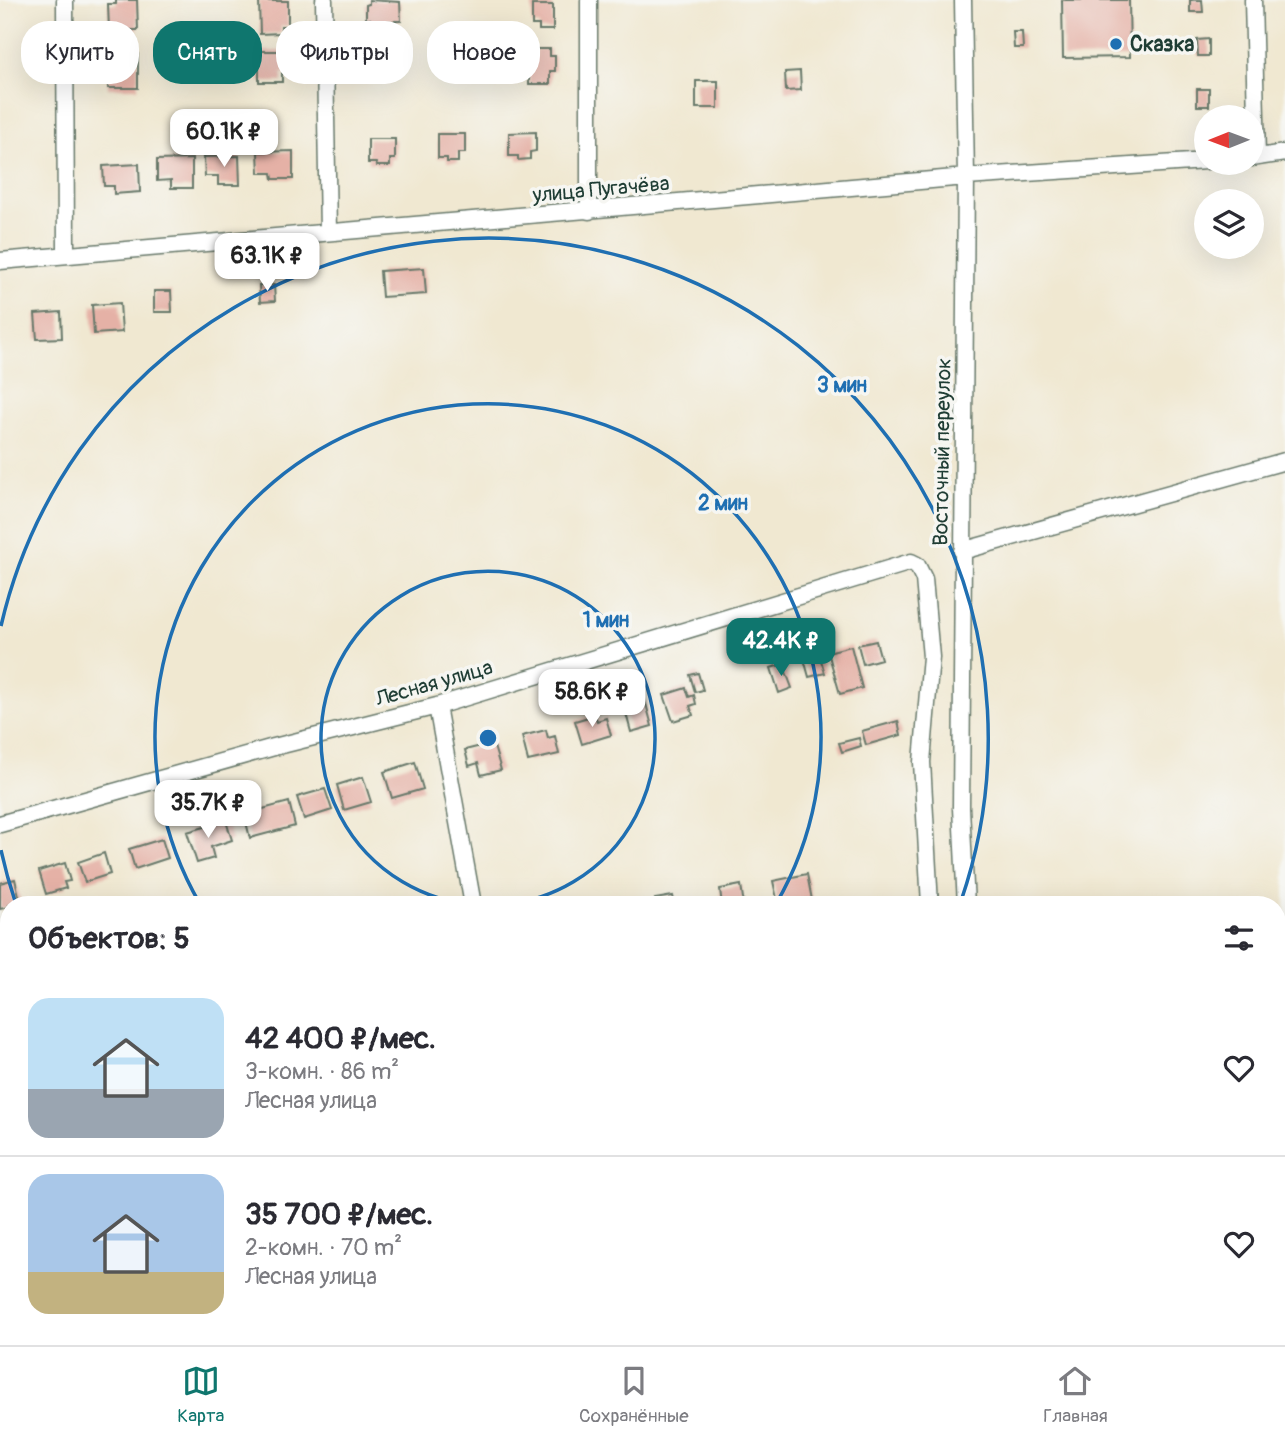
<!DOCTYPE html>
<html lang="ru">
<meta charset="utf-8">
<style>
body{margin:0;font-family:Pangolin,sans-serif;background:#f7f7f7;color:#2b2b33;height:100vh;display:flex;flex-direction:column;font-size:26px;white-space:nowrap}
*{box-sizing:border-box;margin:0}
p{font-size:23px;color:#7c7c81}
.icon{flex:none;width:38px;height:38px;fill:none;stroke:currentColor;stroke-width:2;stroke-linecap:round;stroke-linejoin:round}
.map{position:relative;flex:1;overflow:hidden}
.side{position:absolute;left:0px;top:896px;width:1286px;height:450px;display:flex;flex-direction:column;background:#fff;border-radius:28px 28px 0 0;box-shadow:0 7px 28px #0002}
.side>*{flex:none}
.top-card{position:absolute;left:21px;top:21px;width:700px;height:63px;display:flex;gap:14px}
.needle{width:46px;rotate:269deg}
.fabs{position:absolute;left:1194px;top:105px;display:grid;gap:14px}
.fabs a{display:grid;place-items:center;width:70px;height:70px;border-radius:50%;background:#fff;box-shadow:0 7px 28px #0002;font-size:35px}
.price{position:absolute;translate:-50% -60px;padding:0 16px;border-radius:14px;background:#fff;color:#222;font-size:23px;line-height:46px;filter:drop-shadow(0 2px 4px #0008)}
.price::after{content:'';position:absolute;left:50%;top:42px;width:21px;height:16px;margin-left:-10px;background:inherit;clip-path:polygon(0 0,100% 0,50% 100%)}
.price.active{background:#0f766e;color:#fff}
ul{padding:0;list-style:none}
li{display:flex;align-items:center;gap:21px;height:175px;padding:0 28px}
li+li{border-top:2px solid #e1e1e2}
li span{display:grid;place-items:center;flex:none;width:196px;height:140px;border-radius:21px;color:#555}
li>.icon{margin-inline-start:auto}
span .icon{width:84px;height:84px;fill:#fffc;stroke-width:1}
li b{font-size:30px}
h2{display:flex;justify-content:space-between;align-items:center;height:84px;padding:0 28px;font-size:30px}
.tag{padding:0 24px;border-radius:28px;background:#fff;box-shadow:0 7px 28px #0002;font-size:24px;line-height:63px}
.tag.active{background:#0f766e;color:#fff}
.menu{display:flex;justify-content:space-around;align-items:center;height:98px;border-top:2px solid #e1e1e2;background:#fff;font-size:19px;color:#7c7c81}
.menu a{display:grid;justify-items:center;gap:4px}
.menu .active{color:#0f766e}
.map>svg:first-child{display:block}
.building{fill:#e5b1a6}
.lines{fill:none;stroke-linecap:round;stroke-linejoin:round}
.minor-casing{stroke:#68796b;stroke-width:19}
.minor{stroke:#fff;stroke-width:16}
.ring{fill:none;stroke:#1f6fb2;stroke-width:3.5}
.poi-dot{fill:#1f6fb2;stroke:#f6f6f2;stroke-width:2.5}
.labels{text-anchor:middle;stroke-width:7;stroke-linejoin:round;paint-order:stroke}
.poi-label{font-size:21px;font-weight:bold;fill:#1f3d34;stroke:#f6f6f2;text-anchor:start}
.street-label{font-size:21px;fill:#1f3d34;stroke:#f6f6f2}
.centre{fill:#1f6fb2;stroke:#f6f6f2;stroke-width:3.5}
.ring-label{font-size:21px;text-anchor:middle;font-weight:bold;fill:#1f6fb2;stroke:#f6f6f2;stroke-width:7;stroke-linejoin:round;paint-order:stroke}
</style>
<div class="map">
<svg width="1285" height="1345" viewBox="0 0 1285 1345">
<rect width="100%" height="100%" fill="#f6f6f2"/>
<filter id="ink" filterUnits="userSpaceOnUse"><feTurbulence type="fractalNoise" baseFrequency=".0143" numOctaves="2"/><feDisplacementMap in="SourceGraphic" scale="14" xChannelSelector="R" yChannelSelector="G"/><feConvolveMatrix kernelMatrix="1 2 1 2 8 2 1 2 1" color-interpolation-filters="sRGB"/></filter>
<filter id="wash" filterUnits="userSpaceOnUse"><feTurbulence type="fractalNoise" baseFrequency=".00686" numOctaves="4" result="noise"/><feDisplacementMap in="SourceGraphic" scale="28" xChannelSelector="R" yChannelSelector="G"/><feGaussianBlur stdDeviation="1.57" result="paint"/><feColorMatrix in="noise" values="0 0 0 0 0 0 0 0 0 0 0 0 0 0 0 0 0 1.4 0 .05"/><feComposite in="paint" operator="in"/></filter>
<g filter="url(#wash)">
<rect width="100%" height="100%" fill="#f0e8d1"/>
<g id="blocks">
<!-- building -->
<path class="building" d="M116 0H137L138 30H109L108 4H116Z
M369 0 400 2 401 21H386V30H371L370 19 366 20V5L369 4Z
M1062 0H1129L1130 57 1063 58Z
M1190 0H1202L1203 12H1190Z
M259 1H288V26H281V33L260 34Z
M532 5H553V30H539V25H532Z
M1013 32H1022L1023 48H1014Z
M1209 39V56H1198L1197 40Z
M381 43V53L391 52 393 74 367 75 366 44Z
M536 49H550V56H555V71H550V84H529V73H519V56H536Z
M114 51H138V88H108V62H114Z
M259 51H288V73H282V82H259Z
M800 71 801 90 786 91 785 72Z
M696 81H718V108H696Z
M1197 89H1209V106H1197Z
M536 132V151L530 152V159L518 160V156H509V133Z
M438 134H465V153H458V162H447V158H438Z
M368 139H395V159H390V166H377L376 163H368Z
M293 151V179H273L272 173H259L258 152Z
M239 156 240 185H218V176H205L204 157Z
M192 159V188H171V180L157 181V160Z
M139 164 140 192 114 194V186H104L103 166Z
M424 268 426 294 382 297 380 271Z
M259 285H274L275 301 260 302Z
M154 291H171L172 312H154Z
M120 303 122 332 94 334 92 305Z
M61 312 62 338 37 339 35 314Z
M876 641 881 659 863 664 858 645Z
M851 646 862 688 840 694 828 652Z
M819 654 825 673 809 677 804 659Z
M783 664 792 688 779 693 771 668Z
M698 673 703 690 695 692 690 675Z
M613 685 619 706 610 709 603 688Z
M686 688 689 697 694 695 696 704 690 706 693 715 673 721 664 695Z
M645 700 652 726 631 732 624 706Z
M595 715 597 721 606 718 611 735 582 744 575 721Z
M898 721 901 735 866 745 862 731Z
M546 730 548 738 555 736 559 754 528 761 522 736Z
M859 738 861 746 842 752 839 743Z
M493 743 501 770 481 775 478 763 469 766 465 750Z
M415 762 423 789 392 798 384 772Z
M363 777 371 802 344 810 337 785Z
M325 789 332 810 304 819 297 797Z
M289 802 295 826 250 838 244 814Z
M226 821 232 840 211 847 214 858 197 863 187 832Z
M162 839 168 858 135 869 129 849Z
M104 853 110 874 85 882 78 862Z
M65 863 70 881 64 882 66 888 46 894 39 871Z
M807 874 812 900 785 905 783 898 777 899 773 881Z
M15 879 21 904 9 905V907L0 909V883Z
M741 885 744 905H722L720 889Z
M673 896 675 905H656L655 899Z
M9 1013V1040L0 1042V1026L5 1025 3 1014Z
M9 1110V1131L0 1133V1112Z
M27 1337H43L45 1345H29Z
M360 1337H388L389 1345H361Z
M486 1337H513L514 1345H487Z
M787 1337H814L815 1345H788Z
M735 1338 736 1345H707V1343Z"/>
</g>
</g>
<g filter="url(#ink)">
<use href="#blocks" fill-opacity="0" stroke="#68796b" stroke-width="2"/>
<g class="lines">
<!-- minor casing -->
<g class="minor-casing">
<path id="minor" d="M65 0 66 255
M324 0 328 232
M589 0V211
M963 0 966 177 961 808 966 905
M1253 0 1257 157
M1251 158 1285 153
M0 261 966 177 1206 161
M962 551 1285 461
M437 706 473 905
M0 824 274 747 437 706 911 562 917 565 924 579 931 657 922 762 930 905
M1278 993 1285 992
M0 1081 9 1079
M1278 1161 1285 1194
M1278 1331 1285 1329
M81 1337 82 1345
M326 1337 327 1345
M544 1337 546 1345
M761 1337 763 1345
M1024 1337 1026 1345
M988 1345V1337
M1217 1345 1251 1337"/>
</g>
<!-- minor -->
<use href="#minor" class="minor"/>
</g>
</g>
<!-- distance rings -->
<g class="ring">
<path d="M478 905A167 167 0 1 1 498 905"/>
<path d="M200 904A333 333 0 1 1 776 904"/>
<path d="M15 901A500 500 0 0 1 1 850M1 626A500 500 0 1 1 961 901"/>
</g>
<!-- markers -->
<circle class="poi-dot" cx="1116" cy="44" r="7"/>
<g class="labels">
<!-- poi labels -->
<g class="poi-label">
<text x="1130" y="51">Сказка</text>
</g>
<!-- street labels -->
<g class="street-label">
<text transform="translate(601 189) rotate(-5)" y="7">улица Пугачёва</text>
<text transform="translate(942 452) rotate(-89)" y="7">Восточный переулок</text>
<text transform="translate(434 683) rotate(-16)" y="7">Лесная улица</text>
</g>
</g>
<circle cx="488" cy="738" r="10" class="centre"/>
<g class="ring-label">
<text x="842" y="392">3 мин</text>
<text x="723" y="510">2 мин</text>
<text x="606" y="627">1 мин</text>
</g>
</svg>
<div class="fabs">
<a><svg class="needle" viewBox="-14 -14 28 28"><path d="M0-13l5 13h-10z" fill="#e53935"/><path d="M0 13l5-13h-10z" fill="#7c7c81"/></svg></a>
<a><svg class="icon" aria-label="layers" viewBox="0 0 24 24"><path d="M12 4l9 5-9 5-9-5zM3 14l9 5 9-5"/></svg></a>
</div>
<b class="price" style="left:224px;top:169px">60.1K ₽</b>
<b class="price" style="left:267px;top:293px">63.1K ₽</b>
<b class="price active" style="left:781px;top:678px">42.4K ₽</b>
<b class="price" style="left:592px;top:729px">58.6K ₽</b>
<b class="price" style="left:208px;top:840px">35.7K ₽</b>
<div class="top-card">
<a class="tag">Купить</a>
<a class="tag active">Снять</a>
<a class="tag">Фильтры</a>
<a class="tag">Новое</a>
</div>
<section class="side">
<h2>Объектов: 5<svg class="icon" aria-label="filters" viewBox="0 0 24 24"><path d="M4 7h16M4 17h16"/><circle cx="9" cy="7" r="2"/><circle cx="15" cy="17" r="2"/></svg></h2>
<ul>
<li><span style="background:linear-gradient(#bfe0f5 65%,#9aa5b1 0)"><svg class="icon" aria-label="home" viewBox="0 0 24 24"><path d="M3 11l9-7 9 7M6 9v11h12V9"/></svg></span><div><b>42 400 ₽/мес.</b><p>3-комн. · 86 m²</p><p>Лесная улица</p></div><svg class="icon" aria-label="heart" viewBox="0 0 24 24"><path d="M12 20l-8-8c-3-5 5-10 8-4 3-6 11-1 8 4z"/></svg></li>
<li><span style="background:linear-gradient(#a9c7e8 70%,#c2b280 0)"><svg class="icon" aria-label="home" viewBox="0 0 24 24"><path d="M3 11l9-7 9 7M6 9v11h12V9"/></svg></span><div><b>35 700 ₽/мес.</b><p>2-комн. · 70 m²</p><p>Лесная улица</p></div><svg class="icon" aria-label="heart" viewBox="0 0 24 24"><path d="M12 20l-8-8c-3-5 5-10 8-4 3-6 11-1 8 4z"/></svg></li>
</ul>
</section>
</div>
<nav class="menu">
<a class="active"><svg class="icon" aria-label="map" viewBox="0 0 24 24"><path d="M3 6l6-2 6 2 6-2v14l-6 2-6-2-6 2zM9 4v14M15 6v14"/></svg>Карта</a>
<a><svg class="icon" aria-label="saved" viewBox="0 0 24 24"><path d="M7 4h10v16l-5-4-5 4z"/></svg>Сохранённые</a>
<a><svg class="icon" aria-label="home" viewBox="0 0 24 24"><path d="M3 11l9-7 9 7M6 9v11h12V9"/></svg>Главная</a>
</nav>
